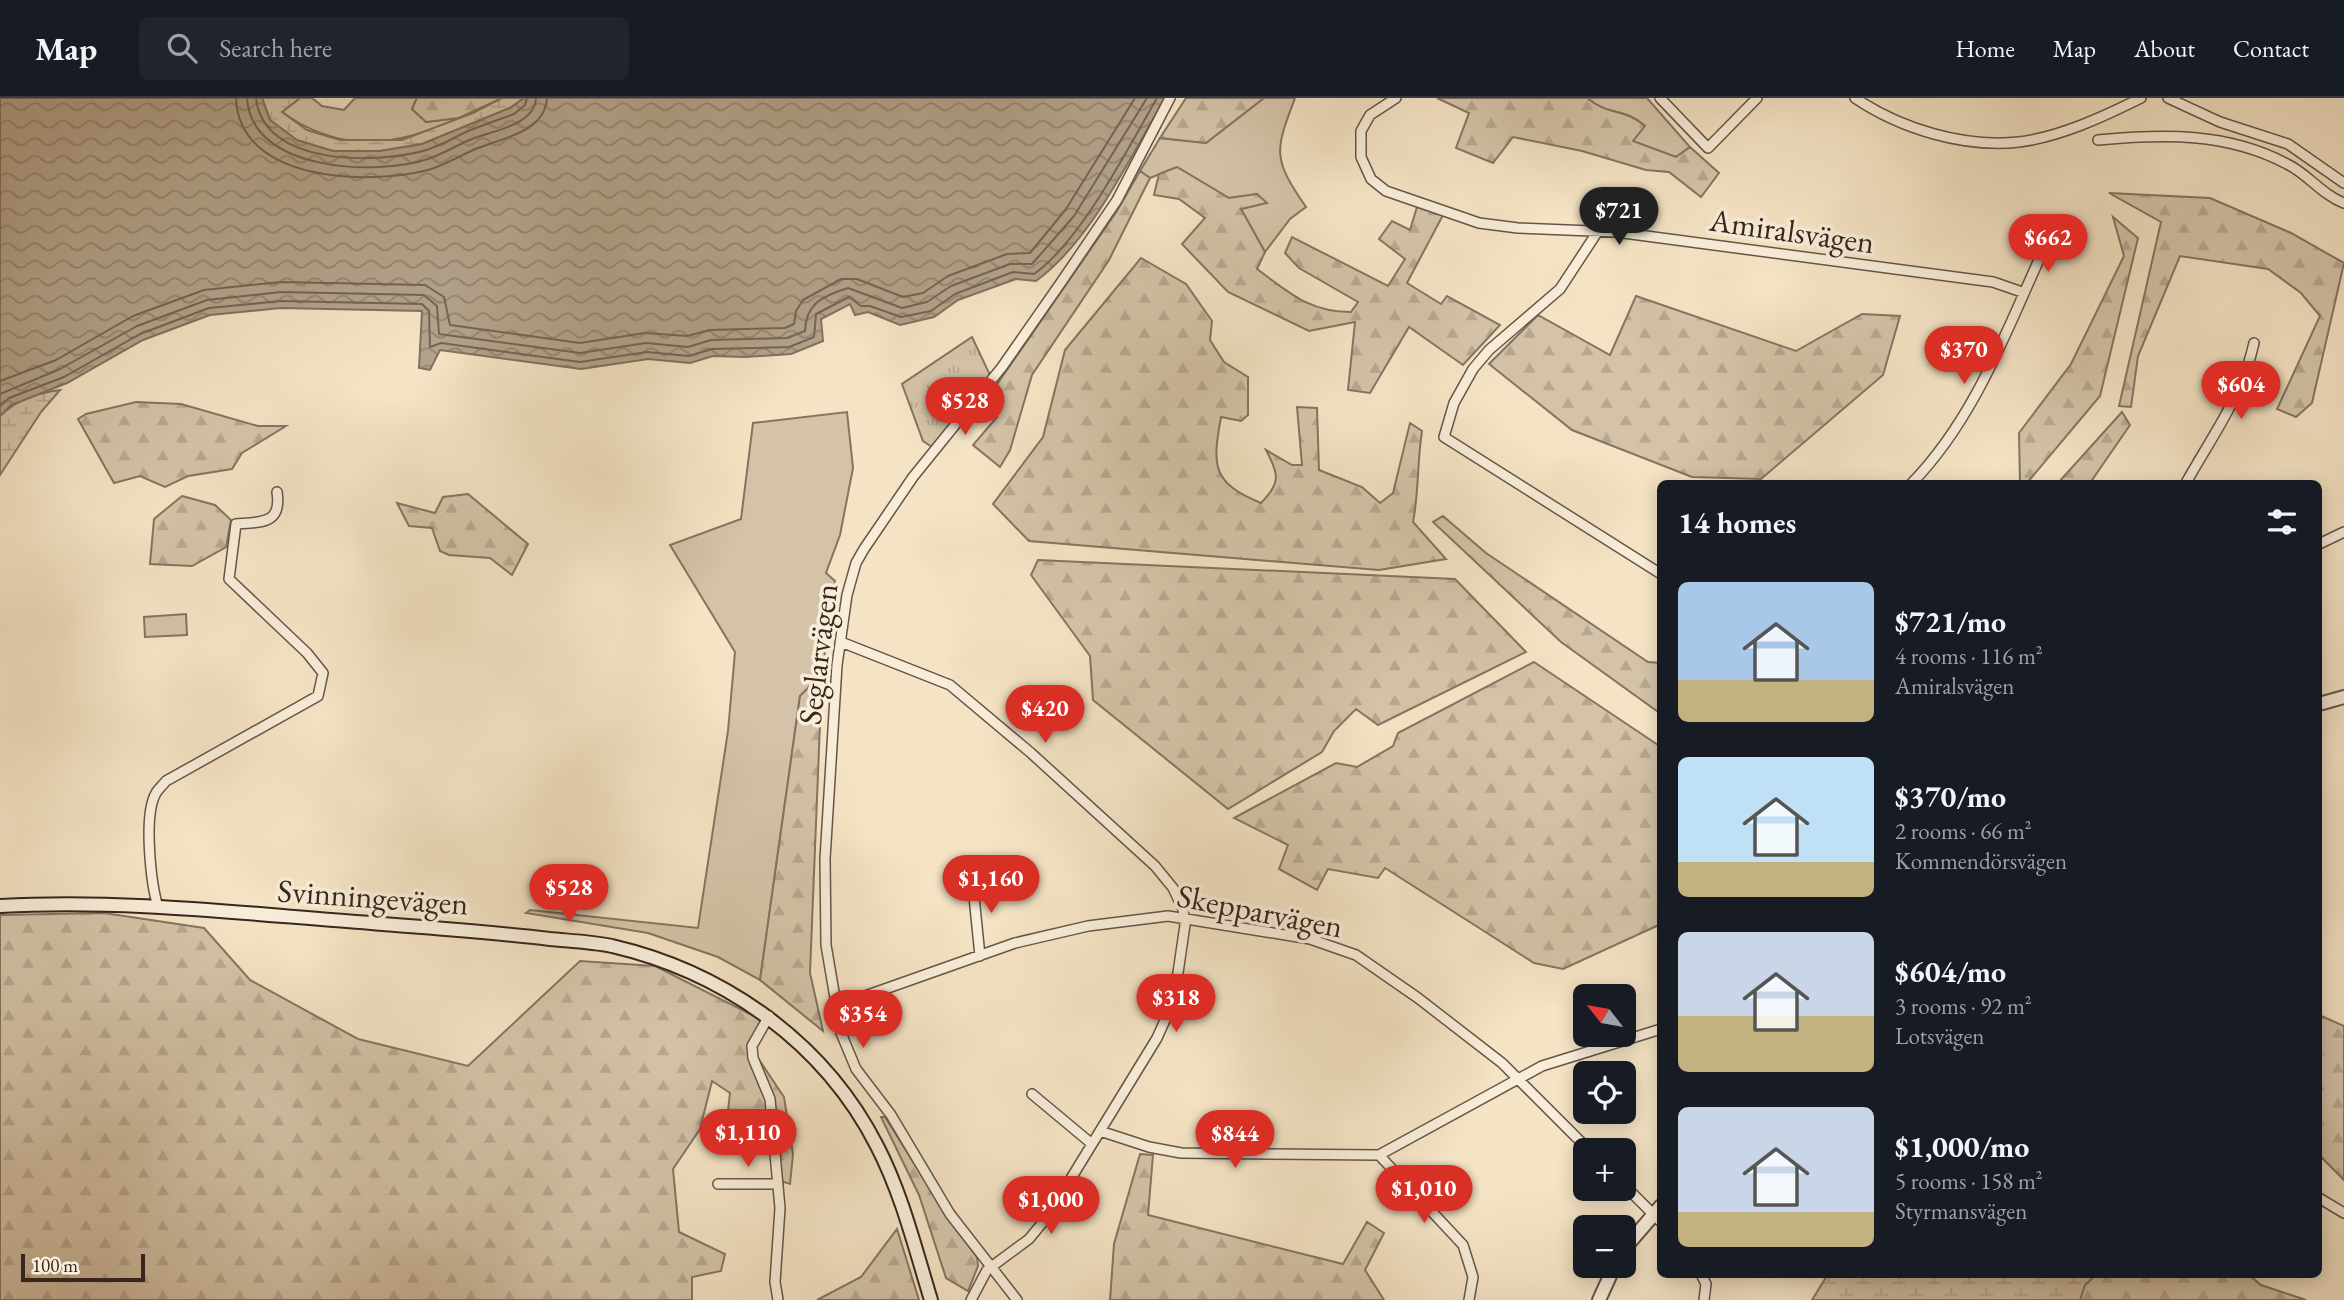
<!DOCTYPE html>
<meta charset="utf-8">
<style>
body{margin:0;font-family:"EB Garamond",serif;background:#20242c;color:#f1f3f6;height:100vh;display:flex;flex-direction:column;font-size:26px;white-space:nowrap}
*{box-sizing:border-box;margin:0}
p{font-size:23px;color:#9ea1a6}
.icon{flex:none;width:38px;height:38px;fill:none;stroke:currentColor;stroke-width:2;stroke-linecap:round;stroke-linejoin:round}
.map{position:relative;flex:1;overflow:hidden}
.details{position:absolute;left:1657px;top:382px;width:665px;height:798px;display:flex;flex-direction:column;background:#171b24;border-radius:10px;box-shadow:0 4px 18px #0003}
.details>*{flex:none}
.needle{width:46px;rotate:301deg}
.controls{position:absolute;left:1573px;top:886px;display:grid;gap:14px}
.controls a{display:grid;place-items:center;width:63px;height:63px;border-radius:10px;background:#171b24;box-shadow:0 4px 18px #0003;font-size:35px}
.scale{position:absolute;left:21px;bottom:18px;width:124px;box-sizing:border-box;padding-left:7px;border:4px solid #36261d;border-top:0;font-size:19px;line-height:24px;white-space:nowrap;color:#36261d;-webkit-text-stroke:5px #f8edd9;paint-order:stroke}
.price{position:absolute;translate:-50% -60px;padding:0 16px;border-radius:24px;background:#d93025;color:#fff;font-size:23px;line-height:46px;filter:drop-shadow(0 2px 4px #0008)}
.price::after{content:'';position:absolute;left:50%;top:42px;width:21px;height:16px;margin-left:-10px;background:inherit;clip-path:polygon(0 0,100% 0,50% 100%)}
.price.current{background:#222;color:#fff}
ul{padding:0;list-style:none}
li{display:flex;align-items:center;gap:21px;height:175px;padding:0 21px}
li span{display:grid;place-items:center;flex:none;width:196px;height:140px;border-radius:10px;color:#555}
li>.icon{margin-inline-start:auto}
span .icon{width:84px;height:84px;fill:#fffc;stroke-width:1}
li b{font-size:30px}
h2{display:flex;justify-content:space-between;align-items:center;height:84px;padding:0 21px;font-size:30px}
header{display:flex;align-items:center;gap:42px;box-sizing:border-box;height:98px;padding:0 35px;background:#171b24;border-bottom:2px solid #363941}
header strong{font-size:33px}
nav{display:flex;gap:38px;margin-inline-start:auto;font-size:24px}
.search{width:490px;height:63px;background:#20242c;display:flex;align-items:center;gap:18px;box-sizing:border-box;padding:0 24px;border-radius:10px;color:#9ea1a6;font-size:26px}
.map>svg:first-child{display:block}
.grass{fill:#d4c3a8;stroke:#857462;stroke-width:2}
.forest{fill:url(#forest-firs);stroke:#857462;stroke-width:2}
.wetland{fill:url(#wetland-marsh);stroke:#857462;stroke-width:2}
.park{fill:url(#park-tufts);stroke:#857462;stroke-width:2}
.water{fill:url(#water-waves);stroke:#81715f;stroke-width:2}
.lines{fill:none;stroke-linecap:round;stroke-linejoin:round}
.shore{stroke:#746454;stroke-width:2}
.minor-casing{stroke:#665547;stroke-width:12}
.tertiary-casing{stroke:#665547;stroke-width:16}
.secondary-casing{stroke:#36261d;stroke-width:16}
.minor{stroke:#f8edd9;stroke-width:9}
.tertiary{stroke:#f8edd9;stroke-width:12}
.secondary{stroke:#f8edd9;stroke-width:12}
.labels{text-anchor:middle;stroke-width:7;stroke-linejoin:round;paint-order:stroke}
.street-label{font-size:32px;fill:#36261d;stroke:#f8edd9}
</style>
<header>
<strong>Map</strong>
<div class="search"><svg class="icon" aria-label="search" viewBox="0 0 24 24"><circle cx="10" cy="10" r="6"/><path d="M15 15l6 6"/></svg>Search here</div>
<nav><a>Home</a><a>Map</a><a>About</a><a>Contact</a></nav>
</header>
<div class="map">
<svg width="2344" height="1202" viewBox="0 0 2344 1202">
<defs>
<pattern id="forest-firs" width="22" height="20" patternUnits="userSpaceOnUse" patternTransform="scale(1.75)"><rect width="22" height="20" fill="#d4c3a8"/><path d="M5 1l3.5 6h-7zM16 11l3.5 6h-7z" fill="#b7a790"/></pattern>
<pattern id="wetland-marsh" width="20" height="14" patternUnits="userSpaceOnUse" patternTransform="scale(1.75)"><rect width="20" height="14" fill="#d4c3a8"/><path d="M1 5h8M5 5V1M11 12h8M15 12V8" fill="none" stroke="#b7a790"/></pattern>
<pattern id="park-tufts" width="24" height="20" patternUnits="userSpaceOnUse" patternTransform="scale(1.75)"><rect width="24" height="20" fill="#d4c3a8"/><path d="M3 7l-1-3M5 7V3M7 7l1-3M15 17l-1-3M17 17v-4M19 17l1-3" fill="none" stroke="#b7a790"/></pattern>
<pattern id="water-waves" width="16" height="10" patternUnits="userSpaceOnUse" patternTransform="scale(1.75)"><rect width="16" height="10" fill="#b3a38b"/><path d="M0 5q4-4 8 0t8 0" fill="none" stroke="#928571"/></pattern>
</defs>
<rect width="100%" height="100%" fill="#f4e3c4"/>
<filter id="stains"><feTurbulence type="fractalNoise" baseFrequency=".00286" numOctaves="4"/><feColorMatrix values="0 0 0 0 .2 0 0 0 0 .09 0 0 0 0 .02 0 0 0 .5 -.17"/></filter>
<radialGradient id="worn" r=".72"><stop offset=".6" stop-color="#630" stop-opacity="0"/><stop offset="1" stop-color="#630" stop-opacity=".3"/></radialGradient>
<!-- grass -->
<path class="grass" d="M300 0H312L322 8 344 12 355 0H417L412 11 426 24 459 20C397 49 340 56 282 14Z
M1264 0H1295C1275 53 1272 60 1306 109L1290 121 1265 154 1241 111 1266 105 1257 96 1229 100 1177 69 1150 80 1140 73 1160 40 1206 45Z
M1587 0H1647L1690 49 1676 59 1632 43 1644 27C1623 9 1610 19 1587 0Z
M847 314 853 370 840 437 826 475 835 483 822 576 800 598 760 882 718 859 648 835 526 815 530 812 698 830 728 633 735 554 670 447 741 421 753 325Z
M186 516 187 537 145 539 144 519Z"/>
<!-- forest -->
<path class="forest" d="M417 0H502L459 20 426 24 412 11Z
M1186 0H1264L1206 45 1160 40Z
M1437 0H1587C1610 19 1623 9 1645 28L1633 43 1676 59 1690 49 1719 75 1701 99 1669 74 1646 72 1582 53 1513 39 1493 65 1456 50 1469 15Z
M1177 69 1229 100 1257 96 1267 105 1241 111 1265 154 1257 171C1290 195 1309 214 1351 214L1358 204 1299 170 1285 155 1292 139 1388 188 1405 161 1379 141 1392 123 1410 132 1417 109 1443 117 1407 185 1441 206 1447 198 1500 227 1463 267 1409 229 1370 295 1348 292 1355 224 1309 233 1228 194 1182 146 1205 120 1179 101 1154 97 1159 76Z
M1140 73 1150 80 1109 162 1032 277 1010 352 1000 369 973 347 997 319 988 311 994 303 989 298 1117 113Z
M2109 95 2210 100 2291 135 2344 165 2312 305 2296 319 2277 311 2320 218 2301 195 2268 171 2180 158 2138 258 2131 309 2119 308 2161 124Z
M2113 119 2138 140 2100 298 2027 385H2020L2019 335 2071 266 2124 158Z
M1141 160 1186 186 1212 223 1210 242 1224 264 1248 279V317L1241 323 1221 319C1212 368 1212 385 1261 405 1281 385 1279 376 1266 352L1292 367H1302L1297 309 1317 310 1319 372 1362 389 1380 405 1393 395 1410 325 1422 333C1417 364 1419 394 1413 424L1446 461 1379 472 1029 443 993 406 1043 339 1065 252Z
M1636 198 1796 253 1862 216 1900 218 1883 277 1761 381 1692 379 1572 332 1489 266 1538 217 1610 257Z
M136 304 181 306 258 328H286L242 355 232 371 188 378 165 389 140 378 114 385 78 321 86 316Z
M2122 314 2130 327 2090 385H2058Z
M468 396 528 446 512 477 490 460 449 457 440 453 432 430 409 428 397 405 435 415 443 399Z
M182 398 215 407 231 422 226 449 192 468 150 466 154 421Z
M1443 418 1486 455 1648 564 1661 565V616L1561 544 1433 424Z
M1038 462 1455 481 1526 554 1378 627 1356 611 1334 633 1322 654 1228 711 1093 602 1090 558 1031 477Z
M1534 564 1661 649V826L1563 871 1534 865 1385 770 1378 780 1328 771 1317 792 1279 771 1288 747 1234 720 1336 665 1357 669 1393 648 1398 635Z
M822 576 810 875 823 933 760 882 800 598Z
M104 815 204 830 250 882 358 941 468 968 580 863 655 868 762 922 754 954 784 999 793 1056 790 1086 781 1083 776 1038 762 1055 726 1030 730 995 712 983 700 1031 673 1071 679 1134 725 1156 721 1173 692 1179V1202H0V817Z
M2319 917 2344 928V1082L2319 1057Z
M881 1019H885L951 1124 977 1159 978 1168 968 1193 946 1180 919 1097Z
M1140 1056 1153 1057 1148 1117 1343 1166 1367 1124 1384 1135 1365 1172 1384 1202H1110L1114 1146Z
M897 1131 919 1202H817L861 1179Z
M2042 1176H2248L2261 1187 2306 1202H2057Z"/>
<!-- wetland -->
<path class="wetland" d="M262 0H300L282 14 307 32 340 42H402L473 15 502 0H524L510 10 422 46 380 53H333L297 43 270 22Z
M60 292 41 314 0 377V318C16 302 38 295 60 292Z
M1828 1176H2097L2085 1187 2080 1202H1812Z"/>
<!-- park -->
<path class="park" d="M972 239 990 277 932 349 923 343 902 286Z"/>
<!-- water -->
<path class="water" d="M0 0H262L270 22 297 42 333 53H380L422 46 510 10 524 0H1165C1131 58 1091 143 1036 183L1016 181 958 202 934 219 900 227 868 214 855 217 850 206 821 221 823 243 791 256 745 259 713 258 690 265 648 261 581 271 440 252 430 272 419 270 422 213 281 210 210 217 143 242 67 285 11 307 0 318Z"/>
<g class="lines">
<!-- shore -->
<path class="shore" d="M236 0C239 85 370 87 428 72 445 67 461 57 478 50 503 40 545 34 547 0
M247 0C251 74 377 78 428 61 443 56 457 47 472 41 492 33 535 27 536 0
M256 0C263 68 374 66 423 53 438 49 453 40 468 33 483 27 498 22 514 16L525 7 527 0
M0 283 56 262 133 218 204 192 281 184 425 187 444 199 450 227 580 245 645 235 687 238 710 232 785 230 794 226 796 213 803 202 841 181H857L903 199 923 195 948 178 1007 156 1030 155 1066 111 1135 0
M0 296 60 271 137 228 207 202 281 194 424 197 437 208 439 236 580 255 646 245 688 249 711 242 787 240 805 233C806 205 823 198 848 190L902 210 927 204 951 188 1010 166H1032L1074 118 1147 0
M0 308 9 300 64 279 140 236 209 210 281 203 422 206 429 213 430 249 441 245 580 264 647 254 689 258 712 251 789 249 814 239 816 216 849 199 861 208H870L901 219 931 213 955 196 1013 174 1034 176C1081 143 1128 50 1157 0"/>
<!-- minor casing -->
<g class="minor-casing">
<path id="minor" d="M1396 0 1370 17 1361 33V59L1371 81 1386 93 1479 125 1518 130 1616 134 1993 184 2022 194
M1660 0 1708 50 1757 0
M1855 0C1901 31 1964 50 2019 44 2060 39 2105 18 2141 0
M2168 0 2220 24 2288 46 2344 85
M2098 42C2163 36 2227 34 2287 66 2308 76 2322 97 2344 105
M1598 133 1560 191 1489 252 1473 271 1454 305 1444 339 1661 476
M1912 385C1977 318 2008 228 2047 144
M2186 385C2212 338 2242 299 2254 245
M2319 446 2344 434
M841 544 950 587 1031 655 1155 768 1173 790 1183 811 1185 827 1174 902 1157 940 1048 1118 1029 1141 987 1172 971 1202
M972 779 980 858
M158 809C151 786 143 717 156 695 158 691 163 687 166 683L318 598 323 575 307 555 229 481 236 426C262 424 282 426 277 394
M834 909 1015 845 1088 828 1168 818 1310 841 1356 857 1418 900 1502 965 1589 1052
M769 918 752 948 753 960 770 1001 780 1110 775 1184 778 1202
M1032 996 1092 1046
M1100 1033 1149 1049 1181 1055 1379 1057 1542 968 1661 931
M1379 1057 1463 1147 1473 1179 1469 1202
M718 1086H778
M1624 1087 1661 1124
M2319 1100 2344 1115
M1701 1176 1706 1186 1704 1202
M1017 1202 950 1116 891 1017 856 971 841 935 826 847 825 761 837 567 847 497 856 465 864 451 913 379 1002 269 1062 183 1117 102 1170 0"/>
</g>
<!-- tertiary casing -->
<g class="tertiary-casing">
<path id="tertiary" d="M2319 606 2344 599
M1624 1151 1661 1108
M1599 1202 1615 1167"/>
</g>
<!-- secondary casing -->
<g class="secondary-casing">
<path id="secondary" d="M0 808C124 801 247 816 371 825 431 830 491 834 550 841 571 843 592 844 612 848 724 874 824 944 877 1048 902 1096 915 1150 931 1202"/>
</g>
<!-- minor -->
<use href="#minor" class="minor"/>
<!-- tertiary -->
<use href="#tertiary" class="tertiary"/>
<!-- secondary -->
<use href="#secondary" class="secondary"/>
</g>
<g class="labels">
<!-- street labels -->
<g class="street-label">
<text transform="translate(1792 133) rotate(8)" y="11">Amiralsvägen</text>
<text transform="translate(818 556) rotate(-83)" y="11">Seglarvägen</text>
<text transform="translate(373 799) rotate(4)" y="11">Svinningevägen</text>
<text transform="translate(1260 813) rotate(11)" y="11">Skepparvägen</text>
</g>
</g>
<rect width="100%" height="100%" filter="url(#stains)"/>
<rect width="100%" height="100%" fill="url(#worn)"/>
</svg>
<div class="controls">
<a><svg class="needle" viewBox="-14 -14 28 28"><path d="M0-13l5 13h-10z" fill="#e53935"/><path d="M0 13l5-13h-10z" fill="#9ea1a6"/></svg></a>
<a><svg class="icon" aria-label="locate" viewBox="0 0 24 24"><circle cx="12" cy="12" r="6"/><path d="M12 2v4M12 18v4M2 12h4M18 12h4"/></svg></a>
<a>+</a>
<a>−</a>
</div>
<div class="scale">100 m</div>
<b class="price current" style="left:1619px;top:149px">$721</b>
<b class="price" style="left:2048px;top:176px">$662</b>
<b class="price" style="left:1964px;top:288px">$370</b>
<b class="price" style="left:2241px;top:323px">$604</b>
<b class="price" style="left:965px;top:339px">$528</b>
<b class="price" style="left:1045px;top:647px">$420</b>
<b class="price" style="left:991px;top:817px">$1,160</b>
<b class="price" style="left:569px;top:826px">$528</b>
<b class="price" style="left:1176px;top:936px">$318</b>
<b class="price" style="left:863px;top:952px">$354</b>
<b class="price" style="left:748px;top:1071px">$1,110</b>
<b class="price" style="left:1235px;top:1072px">$844</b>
<b class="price" style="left:1424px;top:1127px">$1,010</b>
<b class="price" style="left:1051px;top:1138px">$1,000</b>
<section class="details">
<h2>14 homes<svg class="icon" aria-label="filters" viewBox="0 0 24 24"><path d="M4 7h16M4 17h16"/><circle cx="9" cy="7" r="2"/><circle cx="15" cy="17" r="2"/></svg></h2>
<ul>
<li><span style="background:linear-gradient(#a9c7e8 70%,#c2b280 0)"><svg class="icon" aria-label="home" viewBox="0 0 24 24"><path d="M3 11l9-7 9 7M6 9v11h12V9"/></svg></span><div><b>$721/mo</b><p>4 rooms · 116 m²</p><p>Amiralsvägen</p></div></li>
<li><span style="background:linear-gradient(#bfe0f5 75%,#c2b280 0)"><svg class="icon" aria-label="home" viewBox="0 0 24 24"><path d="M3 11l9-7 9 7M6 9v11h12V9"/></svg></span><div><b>$370/mo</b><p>2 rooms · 66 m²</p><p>Kommendörsvägen</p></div></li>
<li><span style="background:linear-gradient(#c9d6e8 60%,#c2b280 0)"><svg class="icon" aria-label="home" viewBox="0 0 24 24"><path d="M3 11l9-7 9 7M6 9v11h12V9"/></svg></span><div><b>$604/mo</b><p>3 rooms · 92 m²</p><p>Lotsvägen</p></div></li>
<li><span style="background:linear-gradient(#c9d6e8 75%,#c2b280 0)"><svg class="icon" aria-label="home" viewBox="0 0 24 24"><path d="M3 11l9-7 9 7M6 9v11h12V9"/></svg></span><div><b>$1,000/mo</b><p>5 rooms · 158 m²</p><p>Styrmansvägen</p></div></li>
</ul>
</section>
</div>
